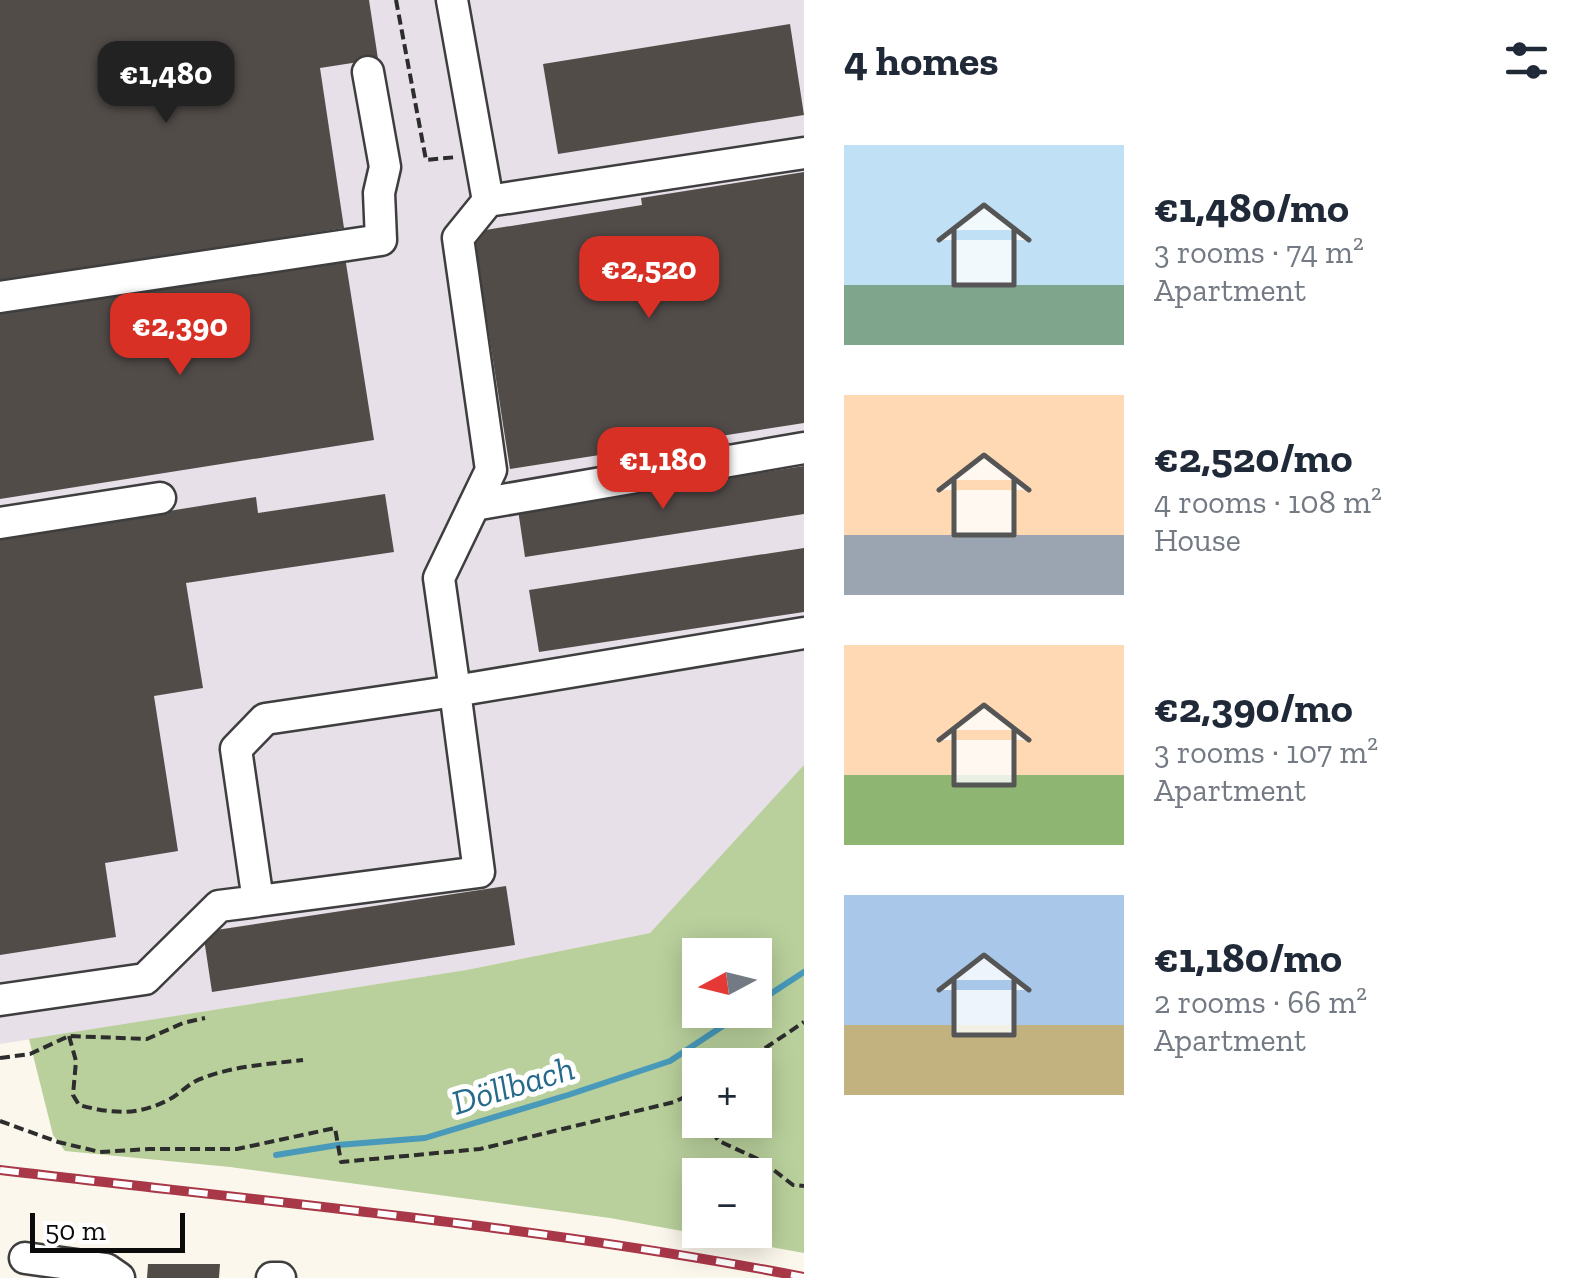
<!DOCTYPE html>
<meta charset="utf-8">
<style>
body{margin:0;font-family:"Zilla Slab",serif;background:#f6f6f7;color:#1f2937;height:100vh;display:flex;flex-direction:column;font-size:38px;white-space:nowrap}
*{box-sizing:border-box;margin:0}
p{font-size:32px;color:#747a83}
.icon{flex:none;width:55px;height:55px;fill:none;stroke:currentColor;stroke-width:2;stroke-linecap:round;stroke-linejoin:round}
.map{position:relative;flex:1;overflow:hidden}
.drawer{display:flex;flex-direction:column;background:#fff;width:790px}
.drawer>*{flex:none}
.needle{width:65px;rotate:263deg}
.buttons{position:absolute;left:682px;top:938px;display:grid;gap:20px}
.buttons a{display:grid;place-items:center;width:90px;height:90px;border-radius:0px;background:#fff;box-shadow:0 5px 25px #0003;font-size:50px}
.scale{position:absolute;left:30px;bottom:25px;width:155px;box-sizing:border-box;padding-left:10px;border:5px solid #0b0b0b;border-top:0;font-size:28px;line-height:35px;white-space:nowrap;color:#0b0b0b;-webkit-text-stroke:8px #fff;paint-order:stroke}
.price{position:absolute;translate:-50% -85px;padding:0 22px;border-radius:20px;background:#d93025;color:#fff;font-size:32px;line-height:65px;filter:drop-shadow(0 2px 5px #0008)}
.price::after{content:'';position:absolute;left:50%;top:60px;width:30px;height:22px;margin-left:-15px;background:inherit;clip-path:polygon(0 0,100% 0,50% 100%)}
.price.selected{background:#222;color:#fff}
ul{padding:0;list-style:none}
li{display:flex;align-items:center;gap:30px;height:250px;padding:0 40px}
li span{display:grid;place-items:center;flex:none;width:280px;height:200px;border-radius:0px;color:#555}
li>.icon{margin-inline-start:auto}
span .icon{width:120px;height:120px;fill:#fffc;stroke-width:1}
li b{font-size:42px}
h2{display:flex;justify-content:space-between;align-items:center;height:120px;padding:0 40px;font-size:42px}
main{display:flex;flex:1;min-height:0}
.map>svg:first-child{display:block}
.industrial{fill:#e7e0e9}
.forest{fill:#b9d09c;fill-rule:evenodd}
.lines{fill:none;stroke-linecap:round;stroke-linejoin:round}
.stream{stroke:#4899ba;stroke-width:6}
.building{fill:#524c49}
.minor-casing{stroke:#3e3e3e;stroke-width:35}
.path{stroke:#2d2d2d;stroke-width:4;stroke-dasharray:10 5;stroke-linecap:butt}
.minor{stroke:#fff;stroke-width:30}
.rail-casing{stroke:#a83748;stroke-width:10}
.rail{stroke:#fff;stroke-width:6;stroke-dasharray:19;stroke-linecap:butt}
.labels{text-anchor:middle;stroke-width:10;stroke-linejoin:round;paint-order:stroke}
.water-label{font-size:35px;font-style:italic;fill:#266a8b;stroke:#fff}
</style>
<main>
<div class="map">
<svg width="804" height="1278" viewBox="0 0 804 1278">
<rect width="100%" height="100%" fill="#fcf7ec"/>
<!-- industrial -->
<path class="industrial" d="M0 0H804V768L650 933 466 970 0 1044Z"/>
<!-- forest -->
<path class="forest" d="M804 765V1253L610 1218 230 1167 65 1151 53 1135 29 1039 466 970 650 933ZM700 955H755V1010H700ZM700 1065H755V1120H700ZM700 1175H755V1230H700Z"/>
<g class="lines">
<!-- stream -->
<path class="stream" d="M755 1004 804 972
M276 1155 338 1145 425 1138 568 1095 670 1061 747 1010"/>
</g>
<!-- building -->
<path class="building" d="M0 0H369L378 59 320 68 344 228 0 282Z
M790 24 804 115 558 154 543 64Z
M804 172V423L510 469 473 232 642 205 641 198Z
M345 257 374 440 0 499V311Z
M804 466V514L525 557 518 510Z
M385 494 394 552 186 583 203 688 154 696 178 851 105 863 116 937 0 955V538L256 497 258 513Z
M804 548V612L539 652 529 590Z
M506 886 515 945 212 992 203 932Z
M148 1264H220L219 1278H147Z"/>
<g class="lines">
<!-- minor casing -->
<g class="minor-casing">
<path id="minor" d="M488 201 804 153
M0 297 381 240 379 193 385 167 368 72
M474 505 804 448
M0 523 160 498
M258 901 479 872 455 691 804 633
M0 1000 145 979 219 906 258 901 236 749 265 719 455 691 439 578 491 470 458 238 488 201 452 0
M25 1258 106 1269 119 1278
M272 1278H280"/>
</g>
<!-- path -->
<path class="path" d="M396 0 426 160 457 157
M69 1036 76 1061 73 1095 79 1105C113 1114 138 1116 170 1099 181 1093 190 1082 203 1078 234 1066 269 1064 303 1060
M0 1058 30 1054 69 1036 147 1039 183 1023 205 1018
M740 1065 804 1022
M687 1098 700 1117
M702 1120 719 1141 762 1161 793 1185 804 1186
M0 1121 58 1142 100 1152 149 1149H237L335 1128 341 1162 480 1149 674 1102 700 1090"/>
<!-- minor -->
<use href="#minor" class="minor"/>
<!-- rail casing -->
<g class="rail-casing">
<path id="rail" d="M0 1170C268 1202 539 1226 804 1277"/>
</g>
<!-- rail -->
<use href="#rail" class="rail"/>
</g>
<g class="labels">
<!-- water labels -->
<g class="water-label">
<text transform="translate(513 1085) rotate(-17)" y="12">Döllbach</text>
</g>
</g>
</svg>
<div class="buttons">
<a><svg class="needle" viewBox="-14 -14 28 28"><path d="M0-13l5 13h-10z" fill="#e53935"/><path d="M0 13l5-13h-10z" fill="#747a83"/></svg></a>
<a>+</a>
<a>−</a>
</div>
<div class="scale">50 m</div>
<b class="price selected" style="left:166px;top:126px">€1,480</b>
<b class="price" style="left:649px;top:321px">€2,520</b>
<b class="price" style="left:180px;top:378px">€2,390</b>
<b class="price" style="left:663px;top:512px">€1,180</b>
</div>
<section class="drawer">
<h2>4 homes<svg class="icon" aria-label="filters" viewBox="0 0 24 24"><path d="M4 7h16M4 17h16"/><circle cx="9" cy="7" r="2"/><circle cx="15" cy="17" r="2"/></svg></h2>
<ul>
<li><span style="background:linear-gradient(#bfe0f5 70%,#7fa58c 0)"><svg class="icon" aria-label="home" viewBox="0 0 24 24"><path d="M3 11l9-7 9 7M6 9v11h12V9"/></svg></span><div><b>€1,480/mo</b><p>3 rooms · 74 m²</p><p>Apartment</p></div></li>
<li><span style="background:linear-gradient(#ffd9b3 70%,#9aa5b1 0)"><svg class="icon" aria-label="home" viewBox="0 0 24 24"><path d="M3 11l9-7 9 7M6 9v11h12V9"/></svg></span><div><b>€2,520/mo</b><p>4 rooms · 108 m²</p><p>House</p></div></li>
<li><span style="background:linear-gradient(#ffd9b3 65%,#8fb573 0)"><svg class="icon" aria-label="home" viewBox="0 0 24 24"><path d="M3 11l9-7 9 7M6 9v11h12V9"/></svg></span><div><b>€2,390/mo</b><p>3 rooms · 107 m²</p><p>Apartment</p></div></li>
<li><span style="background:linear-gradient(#a9c7e8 65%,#c2b280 0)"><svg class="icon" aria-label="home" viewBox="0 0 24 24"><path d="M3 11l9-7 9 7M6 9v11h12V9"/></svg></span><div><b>€1,180/mo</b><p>2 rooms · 66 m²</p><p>Apartment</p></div></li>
</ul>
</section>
</main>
